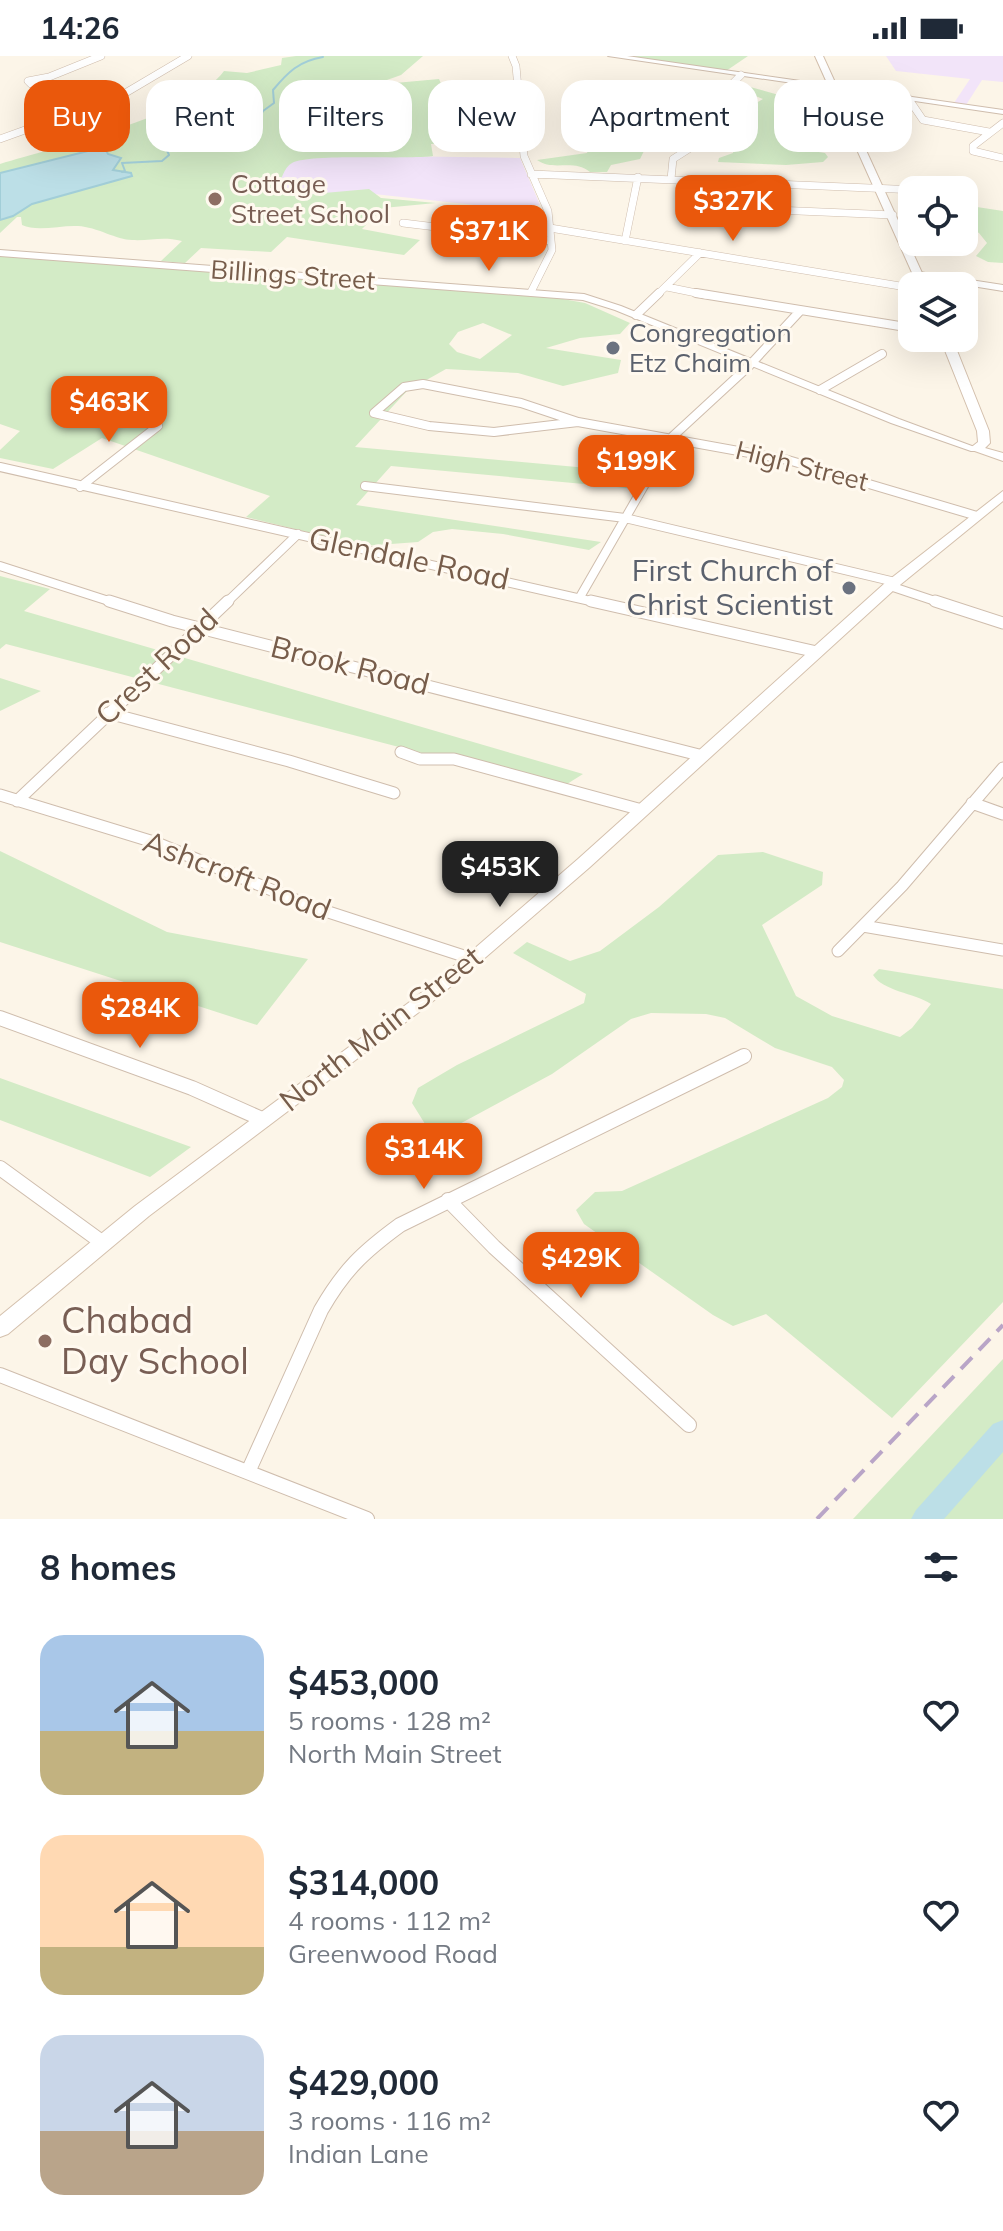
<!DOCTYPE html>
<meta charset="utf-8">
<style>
body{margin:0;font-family:Mulish,sans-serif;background:#f6f6f7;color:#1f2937;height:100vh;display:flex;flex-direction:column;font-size:30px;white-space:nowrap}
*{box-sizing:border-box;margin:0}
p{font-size:26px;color:#747a83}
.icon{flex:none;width:44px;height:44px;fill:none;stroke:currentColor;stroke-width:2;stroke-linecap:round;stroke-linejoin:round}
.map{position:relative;height:1463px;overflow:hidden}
.panel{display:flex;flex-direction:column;background:#fff;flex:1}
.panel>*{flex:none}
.top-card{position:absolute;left:24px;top:24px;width:956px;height:72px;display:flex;gap:16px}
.controls{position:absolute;left:898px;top:120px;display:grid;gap:16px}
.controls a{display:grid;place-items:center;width:80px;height:80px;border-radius:16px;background:#fff;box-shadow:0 8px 32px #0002;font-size:40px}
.price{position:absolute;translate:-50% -68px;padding:0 18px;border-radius:16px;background:#ea580c;color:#fff;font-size:26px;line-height:52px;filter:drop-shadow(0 2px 4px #0008)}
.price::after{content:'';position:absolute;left:50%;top:48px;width:24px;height:18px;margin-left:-12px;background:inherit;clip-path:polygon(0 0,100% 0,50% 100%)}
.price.active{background:#222;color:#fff}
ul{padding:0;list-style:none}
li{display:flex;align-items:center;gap:24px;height:200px;padding:0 40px}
li span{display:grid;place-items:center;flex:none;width:224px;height:160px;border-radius:24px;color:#555}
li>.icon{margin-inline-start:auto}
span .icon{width:96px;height:96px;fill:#fffc;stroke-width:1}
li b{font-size:34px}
h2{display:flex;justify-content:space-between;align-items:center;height:96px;padding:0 40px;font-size:34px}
.pill{padding:0 28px;border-radius:24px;background:#fff;box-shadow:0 8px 32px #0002;font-size:28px;line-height:72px}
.pill.active{background:#ea580c;color:#fff}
.status{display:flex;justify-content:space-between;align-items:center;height:56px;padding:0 40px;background:#fff;direction:ltr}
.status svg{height:22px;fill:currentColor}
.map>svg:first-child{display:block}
.education{fill:#f2e4f9}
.green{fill:#d3ebc6;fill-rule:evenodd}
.water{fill:#bcdfe7;stroke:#a2ced8;stroke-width:2}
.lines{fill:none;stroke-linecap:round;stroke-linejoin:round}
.stream{stroke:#a2ced8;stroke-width:2}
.river{fill:#bcdfe7;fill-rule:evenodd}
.minor-far3-casing{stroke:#cfbdad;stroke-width:8}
.minor-far2-casing{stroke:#cfbdad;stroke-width:10}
.minor-far1-casing{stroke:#cfbdad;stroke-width:13}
.minor-casing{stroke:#cfbdad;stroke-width:16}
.tertiary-casing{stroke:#cfbdad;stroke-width:2}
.secondary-casing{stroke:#d4c0ad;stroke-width:2}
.minor-far3{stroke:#fff;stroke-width:7}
.minor-far2{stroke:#fff;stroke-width:8}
.minor-far1{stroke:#fff;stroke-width:11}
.minor{stroke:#fff;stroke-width:14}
.tertiary{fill:#fff;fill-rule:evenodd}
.secondary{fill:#fff;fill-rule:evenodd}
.rail{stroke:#b9a5c7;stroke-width:4;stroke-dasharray:16 10;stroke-linecap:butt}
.education-dot{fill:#8d6e63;stroke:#fff9ef;stroke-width:3}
.worship-dot{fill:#6b7280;stroke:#fff9ef;stroke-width:3}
.labels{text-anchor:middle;stroke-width:6;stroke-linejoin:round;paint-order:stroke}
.far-education-label{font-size:26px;fill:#785e54;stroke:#fff9ef;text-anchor:start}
.far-street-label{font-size:26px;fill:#775d4b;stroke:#fff9ef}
.far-worship-label{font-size:26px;fill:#5b616d;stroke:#fff9ef;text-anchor:start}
.street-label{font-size:30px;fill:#775d4b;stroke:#fff9ef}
.worship-label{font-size:30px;fill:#5b616d;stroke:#fff9ef;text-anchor:end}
.near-education-label{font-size:36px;fill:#785e54;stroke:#fff9ef;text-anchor:start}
</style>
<div class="status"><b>14:26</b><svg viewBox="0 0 49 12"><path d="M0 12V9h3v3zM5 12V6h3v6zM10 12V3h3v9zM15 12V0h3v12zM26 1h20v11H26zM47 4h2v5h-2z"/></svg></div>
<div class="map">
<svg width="1003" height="1463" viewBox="0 0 1003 1463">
<rect width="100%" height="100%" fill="#fcf5e8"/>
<!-- education -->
<path class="education" d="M825 0H1003V26L982 24 966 49 954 47 970 23 896 15 886 0Z
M196 97 520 102 540 149 512 150V153L374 138 38 149Z"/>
<!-- green -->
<path class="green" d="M296 0H423L401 19 373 29 439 23 442 30H468L471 39 513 40V51L471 50 454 57 457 87 431 88 433 100C403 104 311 97 292 107 284 111 280 126 278 134L313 138 369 133 381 142 436 147 383 152 362 173 420 184 404 199 287 181 271 196 201 192 185 207 161 205 182 185C162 180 151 185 132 184 117 184 97 171 78 170 61 169 37 176 22 169L21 161H17L0 177V108C55 91 191 60 224 15L247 17 281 9 282 2Z
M630 0H748L726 15Z
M669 26 685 33C688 53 671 56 657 66L655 87 645 93 640 103 611 109 607 116H590C573 102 554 116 537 104L587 97 591 88 608 81 613 68 640 65 646 57 639 43 646 33Z
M743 29 804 46 808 53 798 74 799 93 825 97 828 101 823 106 786 109 718 106 719 102 733 97C737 81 753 69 755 53L751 50 763 43 737 33Z
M964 149 1003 155V207L988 206 976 200 987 187 979 177 964 170Z
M0 198 546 240 585 247 630 267 620 278 580 282 546 292 621 304 618 317 563 330 518 317 446 313 407 335 355 391 643 417 627 432 391 410 356 449 601 486 589 494 503 478 452 473 433 476 418 486 364 490 246 461 270 440 102 382 53 413 0 402V394L20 375 0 368ZM483 267 512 279 480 303 457 296 449 288 458 276Z
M0 520 50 533 24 555 583 718 559 733 6 588 0 593Z
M0 622 41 635 0 655Z
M0 795 167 876 308 903 257 969 0 886Z
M763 796 823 816 822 829 762 869 796 940 832 960 900 981 912 972 931 948C914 937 883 935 873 919L879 913 1003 933V1246L892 1362 766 1258 733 1270 713 1259 584 1168 576 1154 595 1136 622 1135 828 1042 842 1031 844 1024 832 1011 775 992 725 962 706 958 651 957 631 963 552 1018 441 1078 430 1076 412 1047 418 1032 457 1009 584 947 586 938 513 897 527 886 570 905 600 895 659 851 718 799Z
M0 1022 191 1091 150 1121 0 1064Z
M1003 1303V1463H853Z"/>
<!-- water -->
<path class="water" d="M92 94H106L108 98 121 102 113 114 131 117 132 120 32 148 13 160 0 164V117Z"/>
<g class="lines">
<!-- stream -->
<path class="stream" d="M122 116 125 115 122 107 162 105 169 99 165 90 152 86 257 66 263 55 274 47 273 34C288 16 299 5 323 1"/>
<!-- river -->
<path class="river" d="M1003 1364V1396L944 1463H911L916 1454 993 1368Z"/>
<!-- minor-far3 casing -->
<g class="minor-far3-casing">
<path id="minor-far3" d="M512 0 516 10 524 100 548 155 552 194 531 236
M49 21 45 27 31 28 28 25Z
M49 21 101 0
M908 42 923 64 989 76
M1003 67 973 90V95L1003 102
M0 83 122 39 188 0
M531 118 918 134
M671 123 673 103 695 89 719 41 741 19
M709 124V145
M775 154 893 159
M403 167 551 185
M550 172 912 232
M625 185 638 121
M667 231 706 239
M657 239 700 197"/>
</g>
<!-- minor-far2 casing -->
<g class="minor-far2-casing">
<path id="minor-far2" d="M696 237 912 272
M636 259 659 237
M423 328 521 347 578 366 494 376 429 370 374 357 404 331Z
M820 334 882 298
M578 366 788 404 977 460
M0 411 599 547
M365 430 625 462 895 526
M80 431 158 370
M0 510 115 547
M890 530 941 547
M580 541 672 381 749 310 800 255
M226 547 298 478"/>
</g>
<!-- minor-far1 casing -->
<g class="minor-far1-casing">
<path id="minor-far1" d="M109 545 172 565 703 700
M591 545 817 596
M935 545 1003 567
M108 657 289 705 394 737
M401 696 420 703H454L642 754
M0 739 157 787 313 851 473 903
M17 745 228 545
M972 747 1003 758
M863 870 1003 894
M838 895 902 830 1003 712"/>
</g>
<!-- minor casing -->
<g class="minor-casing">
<path id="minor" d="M0 962 192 1032 264 1064
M0 1112 103 1187
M448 1144 494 1191 689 1369
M0 1319 367 1463
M248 1416 321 1254C344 1214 363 1196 400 1169L744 1000"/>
</g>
<!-- tertiary casing -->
<g class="tertiary-casing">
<path id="tertiary" d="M608 0H627L1003 54V58Z
M0 194 584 238 621 250 899 363 980 393 979 395H971L891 367 615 254 583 244 0 200Z
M919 216 1003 229V235L916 221 914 219Z"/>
</g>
<!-- secondary casing -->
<g class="secondary-casing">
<path id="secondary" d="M815 0H823L928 230H918Z
M940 282H952L989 375 990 387 985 392 1003 397V405L969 393 978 386 977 375Z
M1003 435V445L895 533 590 811 479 907 427 950 149 1160 8 1278 0 1281V1260L135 1150 415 942 467 899 578 803 885 527Z"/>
</g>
<!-- minor-far3 -->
<use href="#minor-far3" class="minor-far3"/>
<!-- minor-far2 -->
<use href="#minor-far2" class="minor-far2"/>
<!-- minor-far1 -->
<use href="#minor-far1" class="minor-far1"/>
<!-- minor -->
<use href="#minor" class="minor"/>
<!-- tertiary -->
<use href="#tertiary" class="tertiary"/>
<!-- secondary -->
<use href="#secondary" class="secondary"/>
<!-- rail -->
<path class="rail" d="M817 1463 1003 1269"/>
</g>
<!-- markers -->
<g class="education-dot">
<circle cx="215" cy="143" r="8"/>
<circle cx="45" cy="1285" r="8"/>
</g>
<g class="worship-dot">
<circle cx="613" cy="292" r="8"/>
<circle cx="849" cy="532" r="8"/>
</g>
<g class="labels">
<!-- far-education labels -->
<g class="far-education-label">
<text x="231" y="137">Cottage<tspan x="231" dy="30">Street School</tspan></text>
</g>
<!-- far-street labels -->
<g class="far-street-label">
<text transform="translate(293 219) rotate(4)" y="9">Billings Street</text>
<text transform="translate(802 410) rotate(14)" y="9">High Street</text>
</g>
<!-- far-worship labels -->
<g class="far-worship-label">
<text x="629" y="286">Congregation<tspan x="629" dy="30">Etz Chaim</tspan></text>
</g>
<!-- street labels -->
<g class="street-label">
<text transform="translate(409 503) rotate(12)" y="10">Glendale Road</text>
<text transform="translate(350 610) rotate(14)" y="10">Brook Road</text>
<text transform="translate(157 611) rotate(-43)" y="10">Crest Road</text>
<text transform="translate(237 820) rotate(21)" y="10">Ashcroft Road</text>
<text transform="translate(381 973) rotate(-38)" y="10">North Main Street</text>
</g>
<!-- worship labels -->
<g class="worship-label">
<text x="833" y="525">First Church of<tspan x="833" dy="34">Christ Scientist</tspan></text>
</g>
<!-- near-education labels -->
<g class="near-education-label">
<text x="61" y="1277">Chabad<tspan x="61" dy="41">Day School</tspan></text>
</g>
</g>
</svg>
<div class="controls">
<a><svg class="icon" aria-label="locate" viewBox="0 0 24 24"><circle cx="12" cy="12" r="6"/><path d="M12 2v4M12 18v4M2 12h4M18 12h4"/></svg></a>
<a><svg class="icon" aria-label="layers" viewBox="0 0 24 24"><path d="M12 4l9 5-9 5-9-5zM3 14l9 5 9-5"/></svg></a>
</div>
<b class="price" style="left:733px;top:187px">$327K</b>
<b class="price" style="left:489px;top:217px">$371K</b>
<b class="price" style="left:109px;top:388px">$463K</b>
<b class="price" style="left:636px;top:447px">$199K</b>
<b class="price active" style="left:500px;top:853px">$453K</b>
<b class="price" style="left:140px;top:994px">$284K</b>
<b class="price" style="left:424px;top:1135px">$314K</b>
<b class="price" style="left:581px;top:1244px">$429K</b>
<div class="top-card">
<a class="pill active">Buy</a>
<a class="pill">Rent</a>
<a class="pill">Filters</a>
<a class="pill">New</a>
<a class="pill">Apartment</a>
<a class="pill">House</a>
</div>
</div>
<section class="panel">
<h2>8 homes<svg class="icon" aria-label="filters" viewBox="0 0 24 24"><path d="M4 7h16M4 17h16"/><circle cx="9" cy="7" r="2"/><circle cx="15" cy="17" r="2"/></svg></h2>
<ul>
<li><span style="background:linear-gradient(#a9c7e8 60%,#c2b280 0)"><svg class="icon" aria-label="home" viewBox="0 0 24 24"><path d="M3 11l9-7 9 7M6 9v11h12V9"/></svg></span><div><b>$453,000</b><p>5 rooms · 128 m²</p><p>North Main Street</p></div><svg class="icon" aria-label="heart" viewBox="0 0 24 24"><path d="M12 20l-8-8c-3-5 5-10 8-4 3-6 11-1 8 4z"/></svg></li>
<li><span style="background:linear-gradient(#ffd9b3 70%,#c2b280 0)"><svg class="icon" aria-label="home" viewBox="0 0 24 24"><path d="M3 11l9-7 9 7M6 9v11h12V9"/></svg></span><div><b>$314,000</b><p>4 rooms · 112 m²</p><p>Greenwood Road</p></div><svg class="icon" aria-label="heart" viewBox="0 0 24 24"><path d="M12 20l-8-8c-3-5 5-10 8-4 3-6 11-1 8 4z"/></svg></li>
<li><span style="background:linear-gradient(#c9d6e8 60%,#b9a48a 0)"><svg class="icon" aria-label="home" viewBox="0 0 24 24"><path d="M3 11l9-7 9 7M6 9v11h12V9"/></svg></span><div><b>$429,000</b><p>3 rooms · 116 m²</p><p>Indian Lane</p></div><svg class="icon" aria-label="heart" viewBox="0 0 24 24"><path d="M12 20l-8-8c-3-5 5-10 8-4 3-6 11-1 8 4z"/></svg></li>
</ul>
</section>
